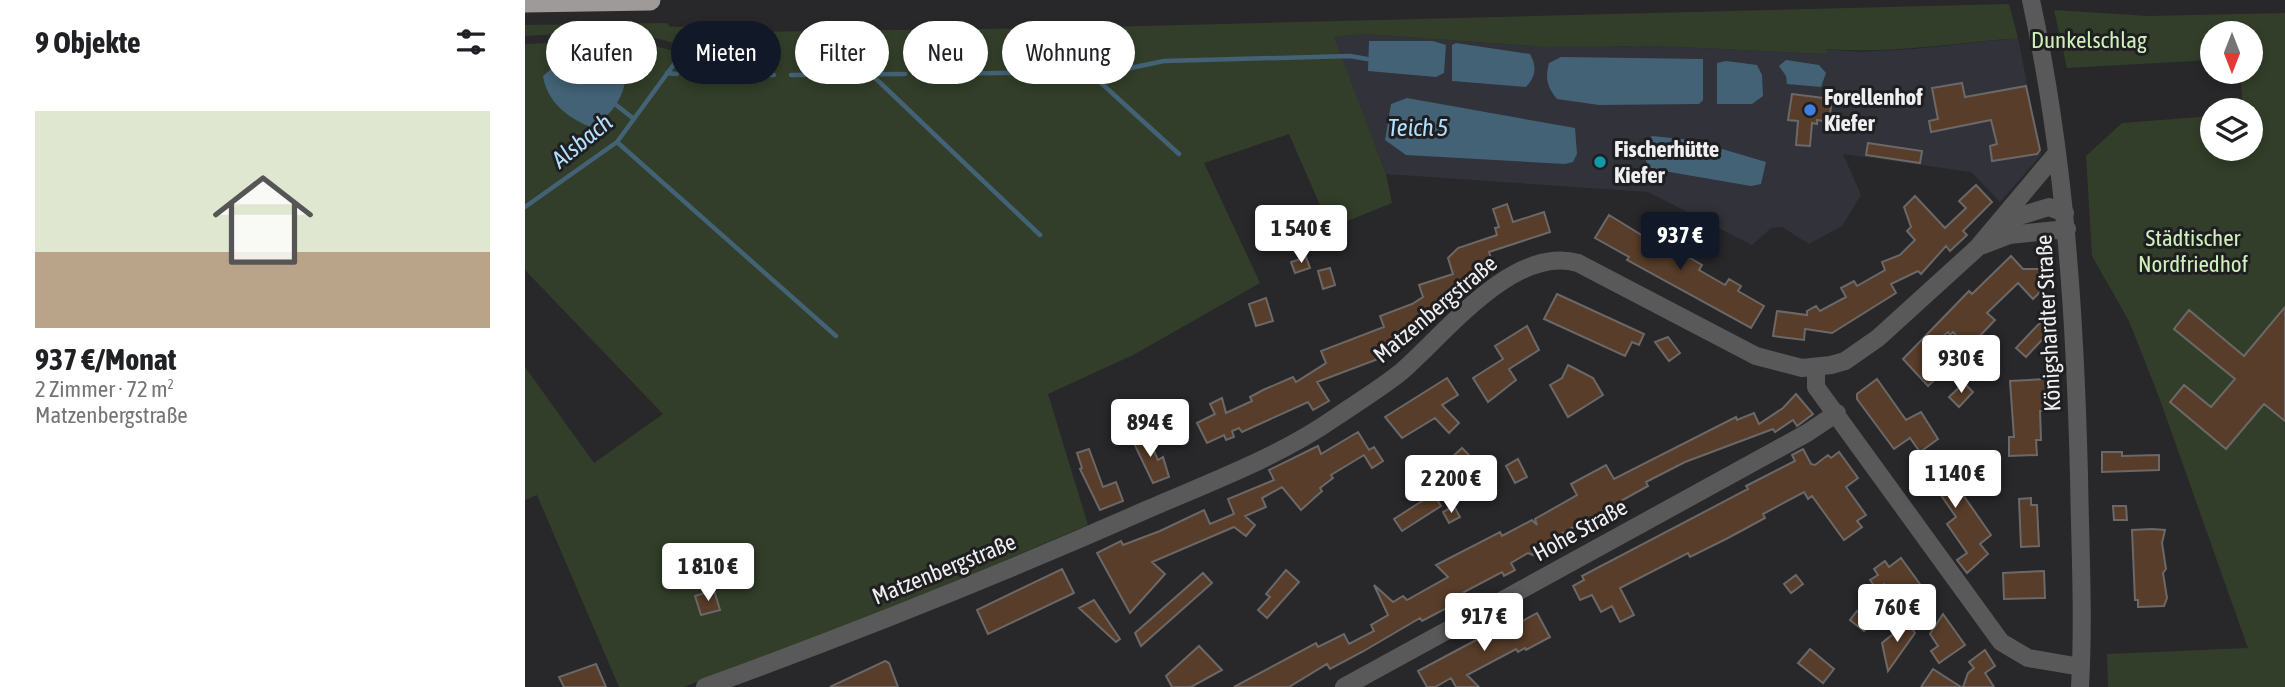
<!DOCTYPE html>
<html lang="de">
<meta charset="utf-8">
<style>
body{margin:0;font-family:"Asap Condensed",sans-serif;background:#f6f6f6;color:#202124;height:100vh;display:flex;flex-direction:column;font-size:26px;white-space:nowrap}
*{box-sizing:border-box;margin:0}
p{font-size:23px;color:#757577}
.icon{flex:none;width:38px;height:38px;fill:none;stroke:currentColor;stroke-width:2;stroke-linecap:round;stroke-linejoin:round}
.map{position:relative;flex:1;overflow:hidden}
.details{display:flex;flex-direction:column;background:#fff;width:525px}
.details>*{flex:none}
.hud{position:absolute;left:21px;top:21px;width:665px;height:63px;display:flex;gap:14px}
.needle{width:46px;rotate:180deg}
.buttons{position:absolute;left:1675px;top:21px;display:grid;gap:14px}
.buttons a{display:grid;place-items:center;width:63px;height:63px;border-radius:50%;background:#fff;box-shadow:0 4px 10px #0003;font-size:35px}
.price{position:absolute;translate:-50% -60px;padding:0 16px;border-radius:7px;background:#fff;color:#222;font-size:23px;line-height:46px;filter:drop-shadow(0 2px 4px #0008)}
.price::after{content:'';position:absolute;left:50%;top:42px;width:21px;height:16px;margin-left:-10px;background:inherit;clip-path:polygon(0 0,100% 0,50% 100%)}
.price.selected{background:#111827;color:#fff}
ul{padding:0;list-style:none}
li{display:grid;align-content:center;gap:14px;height:371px;padding:0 35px}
li span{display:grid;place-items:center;height:217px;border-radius:0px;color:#555}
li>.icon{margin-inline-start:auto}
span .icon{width:126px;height:126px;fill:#fffc;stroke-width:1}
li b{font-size:30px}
h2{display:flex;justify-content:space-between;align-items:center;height:84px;padding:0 35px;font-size:30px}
.tag{padding:0 24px;border-radius:32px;background:#fff;box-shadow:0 4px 10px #0003;font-size:24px;line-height:63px}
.tag.selected{background:#111827;color:#fff}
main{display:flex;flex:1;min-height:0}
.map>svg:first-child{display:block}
.built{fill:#32323a}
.green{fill:#323e29}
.water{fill:#436276}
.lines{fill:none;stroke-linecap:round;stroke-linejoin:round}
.stream{stroke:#436276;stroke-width:4.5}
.building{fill:#583d2a;stroke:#6b6867;stroke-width:2}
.minor{stroke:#5a5959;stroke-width:18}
.highway{stroke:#9e9a9a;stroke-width:21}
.shop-dot{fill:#3f7fe0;stroke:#1f1f21;stroke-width:2.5}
.culture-dot{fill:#0f9aa8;stroke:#1f1f21;stroke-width:2.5}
.labels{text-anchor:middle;stroke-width:6;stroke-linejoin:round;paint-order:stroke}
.park-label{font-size:23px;fill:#d0f0bb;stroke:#1f1f21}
.poi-label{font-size:23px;font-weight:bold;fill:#efeff1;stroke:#1f1f21;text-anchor:start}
.street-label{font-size:23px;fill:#efeff1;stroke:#1f1f21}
.water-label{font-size:24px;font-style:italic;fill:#b2e0fe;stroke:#1f1f21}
</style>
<main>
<section class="details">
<h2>9 Objekte<svg class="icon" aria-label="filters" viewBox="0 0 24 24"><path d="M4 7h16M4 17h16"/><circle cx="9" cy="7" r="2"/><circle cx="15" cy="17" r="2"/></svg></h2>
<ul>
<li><span style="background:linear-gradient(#dfe7d0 65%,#b9a48a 0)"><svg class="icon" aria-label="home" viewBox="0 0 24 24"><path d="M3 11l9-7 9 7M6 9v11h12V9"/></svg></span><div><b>937 €/Monat</b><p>2 Zimmer · 72 m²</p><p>Matzenbergstraße</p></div></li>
</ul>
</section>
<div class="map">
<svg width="1760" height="687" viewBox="0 0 1760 687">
<rect width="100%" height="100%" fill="#28282b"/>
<!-- built -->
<path class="built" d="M839 34 1021 47 1133 46 1300 54V49L1334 52 1389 49 1493 38 1516 155 1475 202 1446 172 1318 154 1336 195 1317 226 1284 244 1257 227 1246 228 1227 245 1123 192 861 174 808 37Z"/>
<!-- green -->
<path class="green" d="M1484 4 1493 38C1428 43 1365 54 1301 49V54L1133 46 1021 47 839 34 809 37 861 174 867 203 805 228 764 134 679 163 735 283 608 355 523 394 563 525 306 634 158 687H94L12 495 0 500V367L69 463 138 414 0 270V44C41 42 120 36 157 55L162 48C119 28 47 33 0 36V25L142 23 145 27 201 26 213 32 537 28Z
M1529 10 1623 16 1760 13V687H1583L1582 654 1723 648 1634 397 1604 321 1567 256 1561 156 1597 123 1687 116V149H1726V110H1718L1715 72H1726V33H1687V60L1542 68Z"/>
<!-- water -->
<path class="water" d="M844 41H908L921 45 919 73 911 77 843 71Z
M931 43 1005 54C1012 67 1011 76 1001 87L927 81V45Z
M1036 57 1178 59V100L1174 104 1074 105 1032 99C1022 87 1020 78 1024 63Z
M1261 60 1294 65 1301 73 1296 87 1262 84 1261 76 1254 66Z
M1201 61 1232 65 1237 75 1238 96 1227 104H1192V63Z
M66 67H87L101 73C100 96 87 117 65 127 42 117 22 102 18 76L25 70Z
M882 98 1050 128 1052 154 1048 162 1040 164 881 155 860 140 866 104Z
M1127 136 1167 140 1241 162 1236 184 1226 186 1127 169C1118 162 1120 153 1120 142Z"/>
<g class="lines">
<!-- stream -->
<path class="stream" d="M591 71 639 61 825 56 842 59
M142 73 152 74
M176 74 249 75
M346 74 515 235
M398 74 564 72 654 154
M266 75 380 74
M90 104 109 119
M92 142 311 336
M0 207 92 142 177 26"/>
</g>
<!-- building -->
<path class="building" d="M1437 83 1440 97 1501 86 1515 150 1512 154 1467 161 1465 146 1472 144 1466 120 1406 132 1404 121 1413 119 1407 88Z
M1267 94 1307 99 1304 122 1292 120V124L1287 123 1285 146 1271 145 1273 121 1263 120Z
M1343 143 1397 151 1395 163 1341 155Z
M1451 185 1467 202 1438 231 1442 235 1425 251 1421 246 1396 274 1393 271 1366 284 1371 293 1307 333 1280 329 1279 340 1248 336 1252 311 1282 315V311L1291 306 1295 311 1321 297 1316 288 1329 281 1332 286 1360 270 1357 262 1375 255 1390 240 1382 231 1386 227 1379 207 1390 196 1420 228 1441 208 1434 201Z
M982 204 988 222 1019 212 1025 232 964 252 969 267 932 281 937 297 915 305 903 311 904 316 889 321 894 334 865 345 869 353 792 382 804 401 788 410 783 402 717 432 714 428 707 431 709 437 701 440 699 435 682 443 672 423 690 414 685 404 697 398 701 413 727 401 725 397 738 390 768 377 771 382 801 363 796 351 859 327 855 316 887 304 898 297 894 285 928 274 923 258 933 248 972 235 970 228 974 227 968 209Z
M1084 215 1157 260 1160 255 1177 265 1174 270 1200 285 1204 279 1216 286 1213 291 1239 306 1226 328 1102 260 1104 257 1070 238Z
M1486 256 1498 269H1521V286L1508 299 1493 283 1462 313 1470 320 1449 342 1446 339 1440 345 1428 332 1425 335 1423 332 1404 348 1423 367 1403 386 1378 359 1444 291 1447 294Z
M781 257 785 268 770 273 766 262Z
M805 268 810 285 798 289 793 271Z
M1032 294 1119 334 1114 345 1107 342 1100 356 1019 319Z
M741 298 748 321 731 326 724 304Z
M1760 307V421L1739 404 1701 449 1645 402 1659 385 1686 407 1710 379 1649 329 1664 310 1719 356Z
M1528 309V328L1501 357 1491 348Z
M1002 326 1014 350 984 369 991 380 963 402 948 378 978 359 970 346Z
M1143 337 1155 353 1144 361 1130 342Z
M1043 365 1068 378 1078 395 1043 417 1025 385 1037 378Z
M922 378 933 395 917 405 934 423 924 433 910 418 877 438 860 417Z
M1352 379 1381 420 1396 412 1413 439 1395 452 1385 438 1369 449 1332 399V394Z
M1521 379 1522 402 1520 411H1515L1516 440H1511L1512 455 1484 456V437H1489L1485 381Z
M1439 383 1448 392 1434 407 1424 397Z
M1271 394 1288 414 1272 426 1268 420 1250 432 1248 429 1160 462 1121 482 1123 486 1009 549 1008 555 1003 553 986 563 990 570 979 576 977 572 939 592 945 598 933 605 931 603 897 621 895 618 837 652 805 669 802 664 764 687H709L791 643 793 647 819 634 824 644 849 631 846 625 863 615 849 585 868 602 878 596 882 600 923 577 911 565 975 532 977 536 1007 520 1012 525 1010 519 1052 495 1046 484 1081 465 1089 479 1211 417 1212 420 1229 413 1234 424 1258 408Z
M603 431 624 440 633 460 638 457 644 477 628 483Z
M833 432 844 450 849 447 858 461 847 468 839 455 806 475 808 478 795 488 797 491 776 510 757 487 737 498 741 507 720 516 730 525 721 536 709 527 627 562 640 574 605 613 572 553 596 541 598 545 635 531 679 510 685 524 709 514 703 499 749 480 744 470 793 446 796 454Z
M937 448 965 476 955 486 927 457Z
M564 449 578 487 591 482 598 501 575 510 555 469 557 468 552 453Z
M1278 449 1286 464 1290 465 1303 455 1306 458 1314 452 1333 478 1321 487 1341 515 1332 521 1337 527 1319 540 1287 496 1283 499 1279 492 1238 514 1240 518 1203 538 1165 557 1163 553 1095 588 1109 615 1095 622 1087 606 1076 612 1067 595 1055 600 1048 586 1059 580 1057 576 1223 489 1221 486 1270 461 1267 455Z
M1408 452 1466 535 1455 544 1463 554 1442 573 1432 560 1442 553 1422 524 1431 517 1411 488 1402 494 1385 468Z
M1577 452H1597V456L1634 455V470L1577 472Z
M993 459 1002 477 990 483 981 466Z
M908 494 916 506 877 531 869 519Z
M1506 498V505H1512L1514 546 1496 547 1494 499Z
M929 506 935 517 924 523 918 512Z
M1588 506H1601L1602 520H1589Z
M1627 529 1640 530 1637 543 1641 569 1638 573 1642 598 1639 606 1613 607V600H1610L1607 530Z
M1376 558 1408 602 1386 618 1359 584 1352 589 1345 580 1353 575 1349 569 1360 561 1364 567Z
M537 569 549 593 463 634 452 610Z
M761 570 774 582 742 618 733 610 745 597 741 594Z
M1519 571 1520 598 1479 599 1478 573Z
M678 573 687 583 616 646 610 633Z
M1271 575 1278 584 1266 593 1259 584Z
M189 590 195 610 176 615 170 596Z
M569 600 595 639 591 642 554 608Z
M1332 611 1346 622 1339 631 1325 620Z
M1012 613 1025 637 1001 650 1000 648 993 652 991 649 942 675 954 687H931L926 678 910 687H902L893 671 968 631 983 624 985 628Z
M1418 614 1440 645 1414 663 1406 651 1413 646 1405 634Z
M1383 622 1390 633 1363 671 1357 643Z
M674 646 697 670 666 687H647L641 676Z
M1285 649 1309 669 1298 683 1273 663Z
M1460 650 1470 666 1460 673 1469 687H1438L1443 673 1449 668 1444 662Z
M360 661 364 663 373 687H305Z
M71 664 81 687H39L34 677Z
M1408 669 1436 687H1396Z"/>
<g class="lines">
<!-- minor -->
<path class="minor" d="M1506 0C1540 156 1550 316 1554 475 1555 546 1559 616 1555 687
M1478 221 1524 207 1540 213
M1458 245 1484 235 1542 229
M1291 367V387L1476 642 1503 658 1556 667
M180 687C329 633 476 574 621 510 685 482 754 457 811 417 833 402 856 388 876 372 920 334 989 244 1053 263L1231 356 1277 368 1306 365 1320 361 1353 338 1452 248 1531 154
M819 687 1282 433 1312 413"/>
<!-- highway -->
<path class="highway" d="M0 2 125 0"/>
</g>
<!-- markers -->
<circle class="shop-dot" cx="1285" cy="110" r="7"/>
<circle class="culture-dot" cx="1075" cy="162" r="7"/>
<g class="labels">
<!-- park labels -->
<g class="park-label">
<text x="1564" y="48">Dunkelschlag</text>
<text x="1668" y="246">Städtischer<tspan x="1668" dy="26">Nordfriedhof</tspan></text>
</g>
<!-- poi labels -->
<g class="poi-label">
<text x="1299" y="105">Forellenhof<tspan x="1299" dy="26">Kiefer</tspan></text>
<text x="1089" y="157">Fischerhütte<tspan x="1089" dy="26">Kiefer</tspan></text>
</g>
<!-- street labels -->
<g class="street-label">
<text transform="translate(910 309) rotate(-40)" y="8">Matzenbergstraße</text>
<text transform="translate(1523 323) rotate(-93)" y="8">Königshardter Straße</text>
<text transform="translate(1055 530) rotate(-29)" y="8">Hohe Straße</text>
<text transform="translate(419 569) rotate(-22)" y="8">Matzenbergstraße</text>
</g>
<!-- water labels -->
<g class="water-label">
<text x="893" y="136">Teich 5</text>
<text transform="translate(57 141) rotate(-39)" y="8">Alsbach</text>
</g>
</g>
</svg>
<div class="buttons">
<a><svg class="needle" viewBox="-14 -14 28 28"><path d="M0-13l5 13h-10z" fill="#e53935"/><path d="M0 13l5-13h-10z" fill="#757577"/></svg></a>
<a><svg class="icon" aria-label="layers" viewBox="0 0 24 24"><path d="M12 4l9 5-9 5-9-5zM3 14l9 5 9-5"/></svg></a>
</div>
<b class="price" style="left:776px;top:265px">1 540 €</b>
<b class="price selected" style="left:1155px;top:272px">937 €</b>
<b class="price" style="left:1436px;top:395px">930 €</b>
<b class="price" style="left:625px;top:459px">894 €</b>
<b class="price" style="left:1430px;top:510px">1 140 €</b>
<b class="price" style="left:926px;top:515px">2 200 €</b>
<b class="price" style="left:183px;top:603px">1 810 €</b>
<b class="price" style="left:1372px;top:644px">760 €</b>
<b class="price" style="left:959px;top:653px">917 €</b>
<div class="hud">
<a class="tag">Kaufen</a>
<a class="tag selected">Mieten</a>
<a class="tag">Filter</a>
<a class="tag">Neu</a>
<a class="tag">Wohnung</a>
</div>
</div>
</main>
